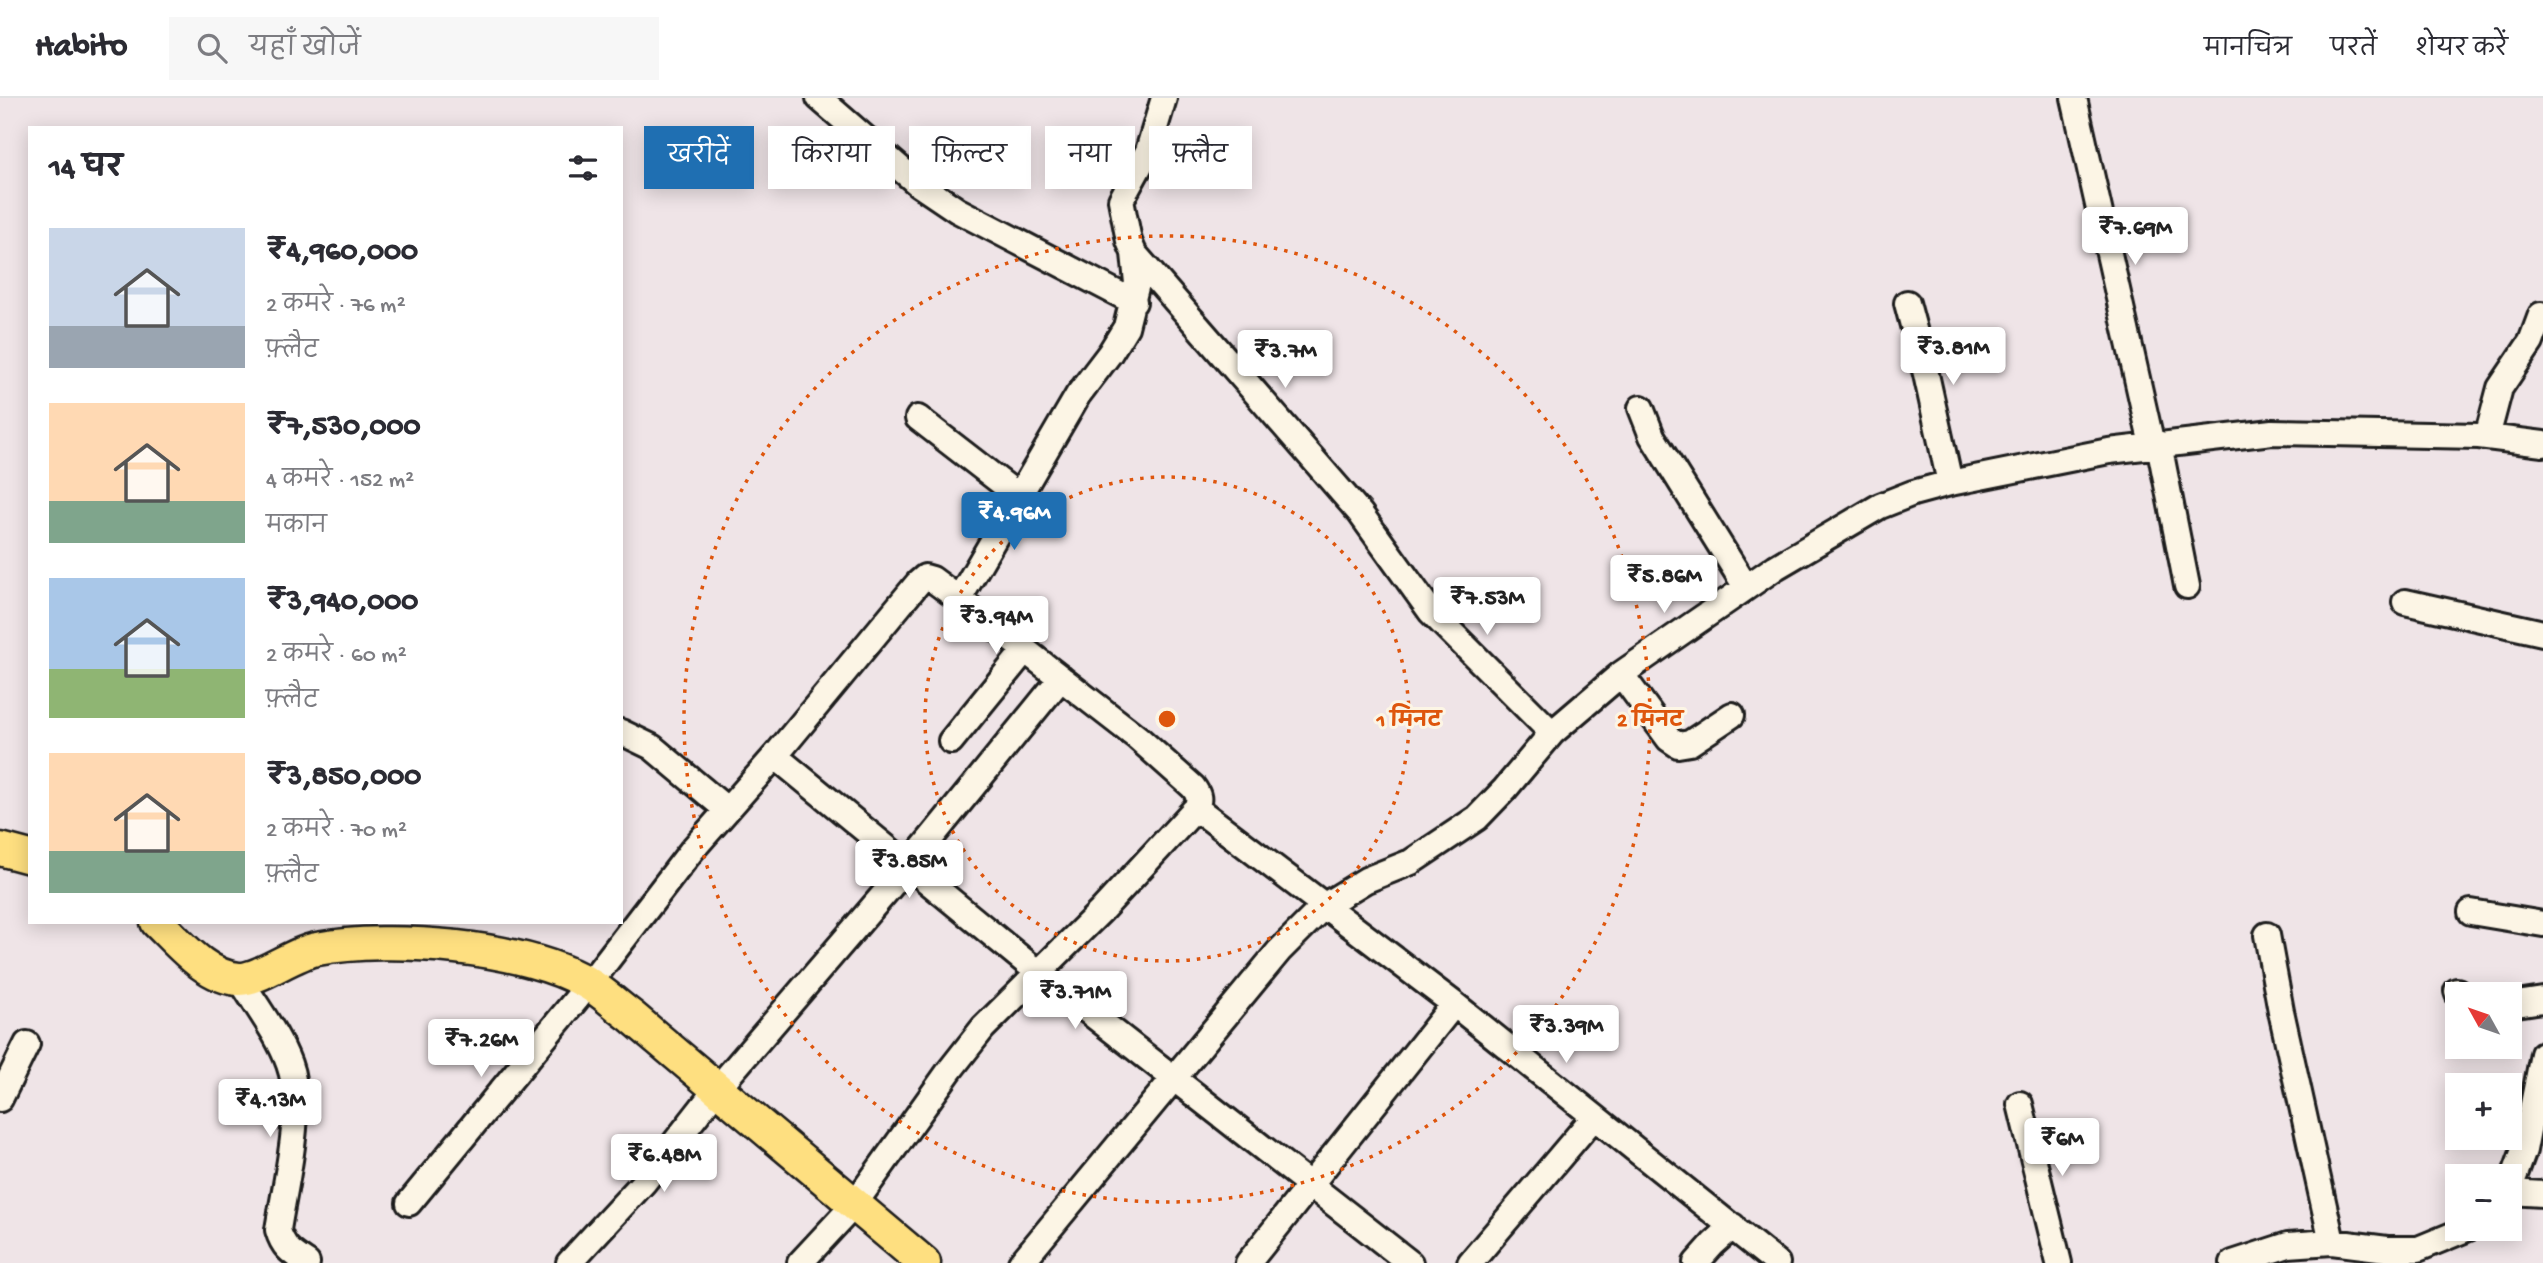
<!DOCTYPE html>
<html lang="hi">
<meta charset="utf-8">
<style>
body{margin:0;font-family:"Gochi Hand","Playpen Sans Deva",sans-serif;background:#f7f7f7;color:#2b2b33;height:100vh;display:flex;flex-direction:column;font-size:26px;white-space:nowrap}
*{box-sizing:border-box;margin:0}
p{font-size:23px;color:#7c7c81}
.icon{flex:none;width:38px;height:38px;fill:none;stroke:currentColor;stroke-width:2;stroke-linecap:round;stroke-linejoin:round}
.map{position:relative;flex:1;overflow:hidden}
.sheet{position:absolute;left:28px;top:28px;width:595px;height:798px;display:flex;flex-direction:column;background:#fff;border-radius:0px;box-shadow:0 4px 18px #0003}
.sheet>*{flex:none}
.banner{position:absolute;left:644px;top:28px;width:665px;height:63px;display:flex;gap:14px}
.needle{width:46px;rotate:310deg}
.tools{position:absolute;left:2445px;top:884px;display:grid;gap:14px}
.tools a{display:grid;place-items:center;width:77px;height:77px;border-radius:0px;background:#fff;box-shadow:0 4px 18px #0003;font-size:35px}
.price{position:absolute;translate:-50% -60px;padding:0 16px;border-radius:7px;background:#fff;color:#222;font-size:23px;line-height:46px;filter:drop-shadow(0 2px 4px #0008)}
.price::after{content:'';position:absolute;left:50%;top:42px;width:21px;height:16px;margin-left:-10px;background:inherit;clip-path:polygon(0 0,100% 0,50% 100%)}
.price.on{background:#1f6fb2;color:#fff}
ul{padding:0;list-style:none}
li{display:flex;align-items:center;gap:21px;height:175px;padding:0 21px}
li span{display:grid;place-items:center;flex:none;width:196px;height:140px;border-radius:0px;color:#555}
li>.icon{margin-inline-start:auto}
span .icon{width:84px;height:84px;fill:#fffc;stroke-width:1}
li b{font-size:30px}
h2{display:flex;justify-content:space-between;align-items:center;height:84px;padding:0 21px;font-size:30px}
.tag{padding:0 24px;border-radius:0px;background:#fff;box-shadow:0 4px 18px #0003;font-size:24px;line-height:63px}
.tag.on{background:#1f6fb2;color:#fff}
header{display:flex;align-items:center;gap:42px;box-sizing:border-box;height:98px;padding:0 35px;background:#fff;border-bottom:2px solid #e1e1e2}
header strong{font-size:33px}
nav{display:flex;gap:38px;margin-inline-start:auto;font-size:24px}
.search{width:490px;height:63px;background:#f7f7f7;display:flex;align-items:center;gap:18px;box-sizing:border-box;padding:0 24px;border-radius:0px;color:#7c7c81;font-size:26px}
.map>svg:first-child{display:block}
.lines{fill:none;stroke-linecap:round;stroke-linejoin:round}
.minor-casing{stroke:#1c1c1c;stroke-width:30}
.major-casing{stroke:#1c1c1c;stroke-width:37}
.minor{stroke:#fcf5e5;stroke-width:24}
.major{stroke:#fedf80;stroke-width:32}
.ring{fill:none;stroke:#de560d;stroke-width:3.5;stroke-dasharray:3.5 7}
.centre{fill:#de560d;stroke:#fcf5e5;stroke-width:3.5}
.ring-label{font-size:21px;text-anchor:middle;font-weight:bold;fill:#de560d;stroke:#fcf5e5;stroke-width:6;stroke-linejoin:round;paint-order:stroke}
</style>
<header>
<strong>Habito</strong>
<div class="search"><svg class="icon" aria-label="search" viewBox="0 0 24 24"><circle cx="10" cy="10" r="6"/><path d="M15 15l6 6"/></svg>यहाँ खोजें</div>
<nav><a>मानचित्र</a><a>परतें</a><a>शेयर करें</a></nav>
</header>
<div class="map">
<svg width="2543" height="1165" viewBox="0 0 2543 1165">
<rect width="100%" height="100%" fill="#efe4e7"/>
<filter id="ink" filterUnits="userSpaceOnUse"><feTurbulence type="fractalNoise" baseFrequency=".0143" numOctaves="2"/><feDisplacementMap in="SourceGraphic" scale="14" xChannelSelector="R" yChannelSelector="G"/><feConvolveMatrix kernelMatrix="1 2 1 2 8 2 1 2 1" color-interpolation-filters="sRGB"/></filter>
<g filter="url(#ink)">
<g class="lines">
<!-- minor casing -->
<g class="minor-casing">
<path id="minor" d="M819 0 917 85 957 112 1134 204
M2074 0 2152 347
M1134 155 1360 415 1431 514 1552 635
M1907 205 1926 276 1950 385
M1641 310 1652 338 1746 489
M918 320 1020 399
M2487 339 2500 290 2531 244 2541 217
M2159 346 2187 488
M2405 504 2543 535
M1621 576 1669 641 1678 647 1690 645 1732 617
M621 634 652 649 726 711
M951 643 1025 552
M775 658 1039 875 1410 1165
M1196 710 1454 906 1777 1165
M2471 814 2543 826
M2267 837 2281 913 2332 1144
M240 881C256 908 278 936 289 966 305 1009 285 1086 278 1132 283 1150 292 1155 307 1165
M2457 893 2458 896
M2510 907 2543 902
M0 1001 27 946
M2020 1006 2059 1165
M2510 1090 2524 1052 2543 956
M2510 1094 2543 1096
M409 1105 589 886 692 752 775 658 918 485 925 479 932 481 959 501 1078 297 1110 255 1126 229 1137 185 1134 155 1129 143 1121 102 1148 53 1164 0
M569 1165 644 1084 716 992 909 767 1061 580
M800 1165 853 1108 950 972 983 930 1101 813 1196 710C1200 701 1199 697 1193 689L1138 640 959 501
M1021 1165 1279 853 1325 807 1366 782 1411 764 1477 720 1505 691 1552 635 1621 576 1776 469 1880 408 1913 395 1950 385 2109 353 2272 334 2479 338 2543 346
M1248 1165 1454 906
M1470 1165 1594 1019
M1696 1165 1713 1146 1733 1128
M2233 1165 2288 1147 2332 1144 2387 1151H2418L2469 1130"/>
</g>
<!-- major casing -->
<g class="major-casing">
<path id="major" d="M0 751 30 759
M157 824C179 845 206 879 239 881 259 882 293 855 317 851 390 837 525 848 589 886 604 895 617 908 631 918L924 1165"/>
</g>
<!-- minor -->
<use href="#minor" class="minor"/>
<!-- major -->
<use href="#major" class="major"/>
</g>
</g>
<!-- distance rings -->
<g class="ring">
<circle cx="1167" cy="621" r="242"/>
<circle cx="1167" cy="621" r="483"/>
</g>
<circle cx="1167" cy="621" r="10" class="centre"/>
<g class="ring-label">
<text x="1409" y="628">1 मिनट</text>
<text x="1650" y="628">2 मिनट</text>
</g>
</svg>
<div class="tools">
<a><svg class="needle" viewBox="-14 -14 28 28"><path d="M0-13l5 13h-10z" fill="#e53935"/><path d="M0 13l5-13h-10z" fill="#7c7c81"/></svg></a>
<a>+</a>
<a>−</a>
</div>
<b class="price" style="left:2135px;top:169px">₹7.69M</b>
<b class="price" style="left:1953px;top:289px">₹3.81M</b>
<b class="price" style="left:1285px;top:292px">₹3.7M</b>
<b class="price on" style="left:1014px;top:454px">₹4.96M</b>
<b class="price" style="left:1664px;top:517px">₹5.86M</b>
<b class="price" style="left:1487px;top:539px">₹7.53M</b>
<b class="price" style="left:996px;top:558px">₹3.94M</b>
<b class="price" style="left:909px;top:802px">₹3.85M</b>
<b class="price" style="left:1075px;top:933px">₹3.71M</b>
<b class="price" style="left:1566px;top:967px">₹3.39M</b>
<b class="price" style="left:481px;top:981px">₹7.26M</b>
<b class="price" style="left:270px;top:1041px">₹4.13M</b>
<b class="price" style="left:2062px;top:1080px">₹6M</b>
<b class="price" style="left:664px;top:1096px">₹6.48M</b>
<div class="banner">
<a class="tag on">खरीदें</a>
<a class="tag">किराया</a>
<a class="tag">फ़िल्टर</a>
<a class="tag">नया</a>
<a class="tag">फ़्लैट</a>
</div>
<section class="sheet">
<h2>14 घर<svg class="icon" aria-label="filters" viewBox="0 0 24 24"><path d="M4 7h16M4 17h16"/><circle cx="9" cy="7" r="2"/><circle cx="15" cy="17" r="2"/></svg></h2>
<ul>
<li><span style="background:linear-gradient(#c9d6e8 70%,#9aa5b1 0)"><svg class="icon" aria-label="home" viewBox="0 0 24 24"><path d="M3 11l9-7 9 7M6 9v11h12V9"/></svg></span><div><b>₹4,960,000</b><p>2 कमरे · 76 m²</p><p>फ़्लैट</p></div></li>
<li><span style="background:linear-gradient(#ffd9b3 70%,#7fa58c 0)"><svg class="icon" aria-label="home" viewBox="0 0 24 24"><path d="M3 11l9-7 9 7M6 9v11h12V9"/></svg></span><div><b>₹7,530,000</b><p>4 कमरे · 152 m²</p><p>मकान</p></div></li>
<li><span style="background:linear-gradient(#a9c7e8 65%,#8fb573 0)"><svg class="icon" aria-label="home" viewBox="0 0 24 24"><path d="M3 11l9-7 9 7M6 9v11h12V9"/></svg></span><div><b>₹3,940,000</b><p>2 कमरे · 60 m²</p><p>फ़्लैट</p></div></li>
<li><span style="background:linear-gradient(#ffd9b3 70%,#7fa58c 0)"><svg class="icon" aria-label="home" viewBox="0 0 24 24"><path d="M3 11l9-7 9 7M6 9v11h12V9"/></svg></span><div><b>₹3,850,000</b><p>2 कमरे · 70 m²</p><p>फ़्लैट</p></div></li>
</ul>
</section>
</div>
